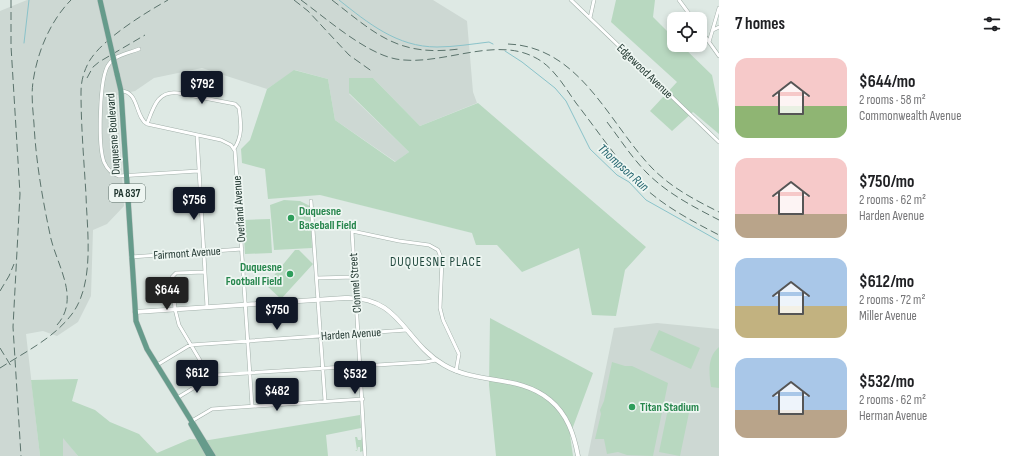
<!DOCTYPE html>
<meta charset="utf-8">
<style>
body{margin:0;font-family:"Sofia Sans Condensed",sans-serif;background:#f6f6f6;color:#202124;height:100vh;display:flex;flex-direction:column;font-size:15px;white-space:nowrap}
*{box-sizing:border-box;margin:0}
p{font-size:13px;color:#757577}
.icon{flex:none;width:22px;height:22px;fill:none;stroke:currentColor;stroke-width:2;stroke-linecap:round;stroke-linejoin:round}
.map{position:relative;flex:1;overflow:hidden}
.panel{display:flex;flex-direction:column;background:#fff;width:300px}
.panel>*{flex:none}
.tools{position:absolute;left:667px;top:12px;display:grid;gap:8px}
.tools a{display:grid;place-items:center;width:40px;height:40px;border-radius:8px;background:#fff;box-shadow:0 2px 6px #0003;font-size:20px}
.price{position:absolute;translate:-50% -34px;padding:0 9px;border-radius:4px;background:#111827;color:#fff;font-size:13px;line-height:26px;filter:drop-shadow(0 1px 2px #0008)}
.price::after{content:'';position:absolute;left:50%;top:24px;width:12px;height:9px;margin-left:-6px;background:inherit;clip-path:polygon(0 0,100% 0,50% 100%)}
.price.on{background:#222;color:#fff}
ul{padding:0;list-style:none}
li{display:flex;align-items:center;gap:12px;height:100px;padding:0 16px}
li span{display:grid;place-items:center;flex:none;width:112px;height:80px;border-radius:12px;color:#555}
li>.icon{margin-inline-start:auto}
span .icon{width:48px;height:48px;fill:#fffc;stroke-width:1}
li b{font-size:17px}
h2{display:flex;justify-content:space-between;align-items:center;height:48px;padding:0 16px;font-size:17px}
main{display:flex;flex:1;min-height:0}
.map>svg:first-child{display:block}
.built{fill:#cdd8d3}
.green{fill:#b8d8c0}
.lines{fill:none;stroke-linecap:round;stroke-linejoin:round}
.stream{stroke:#8ac3ca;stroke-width:1}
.minor-casing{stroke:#a2b0aa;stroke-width:4}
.tertiary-casing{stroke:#a2b0aa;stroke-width:5}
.primary-casing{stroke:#bcc3c1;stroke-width:6}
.minor{stroke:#fff;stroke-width:3}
.tertiary{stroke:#fff;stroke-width:4}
.primary{stroke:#669b8b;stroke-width:5}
.rail{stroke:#5b736c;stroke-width:1;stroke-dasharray:8 4;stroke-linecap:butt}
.primary-bridge-casing{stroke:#bcc3c1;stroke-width:6;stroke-linecap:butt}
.primary-bridge{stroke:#669b8b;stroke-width:5}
.leisure-dot{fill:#2e9e5b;stroke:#eef6f2;stroke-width:1.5}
.labels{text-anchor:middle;stroke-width:3.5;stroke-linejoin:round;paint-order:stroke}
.shield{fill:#eef6f2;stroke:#5e706a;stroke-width:1}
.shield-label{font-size:11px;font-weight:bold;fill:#213730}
.street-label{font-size:12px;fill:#213730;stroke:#eef6f2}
.leisure-label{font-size:12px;font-weight:bold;fill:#27864d;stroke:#eef6f2;text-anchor:start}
.water-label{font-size:13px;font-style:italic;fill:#21636d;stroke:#eef6f2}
.neighbourhood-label{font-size:13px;letter-spacing:1px;fill:#1f473c;stroke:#eef6f2}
</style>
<main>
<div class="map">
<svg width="719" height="456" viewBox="0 0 719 456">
<rect width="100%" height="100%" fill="#dee9e4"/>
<!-- built -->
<path class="built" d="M27 0H433L467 21 473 92 477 103 420 126 373 78 349 94 409 152 396 162 335 120 328 79 295 70 267 89 202 68 154 78 135 91 117 95 124 206 107 224 93 230 91 296 78 322 57 336 43 331 26 334 40 456H0V11Z
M657 323 719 329V456H588L614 328Z
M63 437 78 456H63Z"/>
<!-- green -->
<path class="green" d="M616 0H655L653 17 674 38V45H681L712 75 719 109V134L693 112 672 131 650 111 677 82 611 22Z
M294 70 328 79 335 120 395 162 409 152 349 93V78H373L420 126 478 103 646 247 625 270 616 316 592 315 579 248 522 272 497 245H476L472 233 320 195 268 199 265 169 242 163 241 149 250 140 267 89Z
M284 200 300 201 310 206 312 248 274 250 270 205Z
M270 219 272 253 245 254 243 220Z
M295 250H299L313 264 281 299 266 285Z
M490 318 593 373 570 435 573 456H496L489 385Z
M659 330 700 348 691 369 650 350Z
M719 347V388L711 387C709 373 707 357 719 347Z
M612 362 625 366H632L668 383 653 456 627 455 618 452 607 454 604 439H595L601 414 600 410 604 401Z
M78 379 72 401 95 410 110 422 139 434 157 453 190 439 209 440 360 415 361 428 326 435 328 456H78L63 438V456H40L31 380Z
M669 404 690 408 680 456 659 452Z
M362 436 363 451 360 452V447H358L357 451H355L357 450 355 437H357L358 440H361Z"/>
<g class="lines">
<!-- stream -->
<path class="stream" d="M339 0C368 23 397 47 437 47 454 47 472 44 489 42L493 44
M24 43 29 0
M505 51 522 62 555 88 566 101 590 149 617 175 629 182 646 200 719 241"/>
<!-- minor casing -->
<g class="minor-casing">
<path id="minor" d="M571 0 719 142
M679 0 693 19
M719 8 709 42 719 56
M590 18 594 0
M700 29 709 42
M713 30 719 27
M139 49C129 53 115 55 109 64 99 76 98 146 104 162 107 169 112 174 119 176L198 171
M121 91C139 91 135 117 147 124L221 140 231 145 235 151 252 406
M147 124C153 109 157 90 178 93L235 104 239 108C241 123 243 136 234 149
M197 135 207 307
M311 201 325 401
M131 257 242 249
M205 272 176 273 172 277 175 309 179 325 210 377
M317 278 355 277
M157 365 190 345 407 330
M177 398 215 375 426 362 436 360
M190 422 212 409 363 399
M365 456 352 231 399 241 429 245 438 250 442 260 440 308 443 320 459 354 456 371"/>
</g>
<!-- tertiary casing -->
<g class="tertiary-casing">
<path id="tertiary" d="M135 312 345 298C401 296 403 341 444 365 478 385 519 374 550 400 567 414 574 434 578 456"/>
</g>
<!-- primary casing -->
<g class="primary-casing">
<path id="primary" d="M117 74 121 91 136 321 147 349 213 456
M191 424 209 456"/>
</g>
<!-- minor -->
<use href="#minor" class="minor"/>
<!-- tertiary -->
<use href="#tertiary" class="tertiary"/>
<!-- primary -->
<use href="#primary" class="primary"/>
<!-- rail -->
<path class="rail" d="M11 0V46L20 194 13 327 21 456
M294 0 308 11 349 55 373 72
M301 0C327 19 365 53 396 59 440 67 493 36 534 57 553 66 564 86 576 103 594 126 611 151 630 173 654 201 686 218 719 235
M332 0C376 34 398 57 459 49
M508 44C581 47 609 124 653 169 672 188 695 200 719 212
M87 78 93 67 99 62 145 35
M607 122C620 139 632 158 647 173 668 194 694 207 719 220
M0 291 9 276 14 264
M57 325C80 299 58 267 51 239 43 202 36 163 34 124 33 110 31 96 33 82 37 53 50 21 71 0
M0 348 11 366
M0 368C25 352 54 338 72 314 95 283 87 231 86 195 84 161 81 127 81 92 81 81 84 70 90 60 104 38 145 13 168 0"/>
<!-- primary-bridge casing -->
<g class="primary-bridge-casing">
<path id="primary-bridge" d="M100 0 117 74"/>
</g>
<!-- primary-bridge -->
<use href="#primary-bridge" class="primary-bridge"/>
</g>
<!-- markers -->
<g class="leisure-dot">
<circle cx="291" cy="218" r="4"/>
<circle cx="290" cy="274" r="4"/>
<circle cx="632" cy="407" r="4"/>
</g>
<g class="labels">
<!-- shield labels -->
<rect class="shield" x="109" y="184" width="36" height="18" rx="3"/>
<g class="shield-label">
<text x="127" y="197">PA 837</text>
</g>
<!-- street labels -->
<g class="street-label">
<text transform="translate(645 71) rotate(44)" y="4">Edgewood Avenue</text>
<text transform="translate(113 134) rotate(-94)" y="4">Duquesne Boulevard</text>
<text transform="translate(239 209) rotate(-94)" y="4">Overland Avenue</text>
<text transform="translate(187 253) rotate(-4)" y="4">Fairmont Avenue</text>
<text transform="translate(355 283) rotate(-94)" y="4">Clonmel Street</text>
<text transform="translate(351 334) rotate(-4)" y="4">Harden Avenue</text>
</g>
<!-- leisure labels -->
<g class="leisure-label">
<text x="299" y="215">Duquesne<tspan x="299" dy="14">Baseball Field</tspan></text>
<text x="282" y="271" text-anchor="end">Duquesne<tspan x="282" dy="14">Football Field</tspan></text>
<text x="640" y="411">Titan Stadium</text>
</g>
<!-- water labels -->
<g class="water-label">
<text transform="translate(624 167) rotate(42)" y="5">Thompson Run</text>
</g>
<!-- neighbourhood labels -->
<g class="neighbourhood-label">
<text x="436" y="266">DUQUESNE PLACE</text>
</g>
</g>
</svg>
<div class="tools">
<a><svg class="icon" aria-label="locate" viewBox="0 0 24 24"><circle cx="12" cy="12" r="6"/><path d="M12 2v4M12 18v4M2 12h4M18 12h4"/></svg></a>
</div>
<b class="price" style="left:202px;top:105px">$792</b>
<b class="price" style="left:194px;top:221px">$756</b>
<b class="price on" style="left:167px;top:311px">$644</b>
<b class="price" style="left:277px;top:331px">$750</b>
<b class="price" style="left:197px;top:394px">$612</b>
<b class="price" style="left:355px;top:395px">$532</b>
<b class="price" style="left:277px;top:412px">$482</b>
</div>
<section class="panel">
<h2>7 homes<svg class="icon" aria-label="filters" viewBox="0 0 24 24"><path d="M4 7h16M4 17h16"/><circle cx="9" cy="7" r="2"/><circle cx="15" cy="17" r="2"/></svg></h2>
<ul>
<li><span style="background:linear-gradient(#f6c9c9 60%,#8fb573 0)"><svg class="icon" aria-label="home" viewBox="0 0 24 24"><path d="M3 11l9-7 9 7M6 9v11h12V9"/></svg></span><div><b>$644/mo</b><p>2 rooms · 58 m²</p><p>Commonwealth Avenue</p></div></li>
<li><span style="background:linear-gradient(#f6c9c9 70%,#b9a48a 0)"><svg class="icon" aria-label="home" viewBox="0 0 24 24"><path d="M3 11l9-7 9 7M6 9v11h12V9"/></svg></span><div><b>$750/mo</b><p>2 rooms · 62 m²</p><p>Harden Avenue</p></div></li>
<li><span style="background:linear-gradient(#a9c7e8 60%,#c2b280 0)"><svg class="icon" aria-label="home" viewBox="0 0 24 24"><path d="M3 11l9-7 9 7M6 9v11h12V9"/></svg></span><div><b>$612/mo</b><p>2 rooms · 72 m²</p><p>Miller Avenue</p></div></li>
<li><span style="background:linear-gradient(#a9c7e8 65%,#b9a48a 0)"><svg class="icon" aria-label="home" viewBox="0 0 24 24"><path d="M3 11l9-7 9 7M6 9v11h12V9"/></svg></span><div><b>$532/mo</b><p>2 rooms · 62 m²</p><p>Herman Avenue</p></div></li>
</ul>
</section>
</main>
